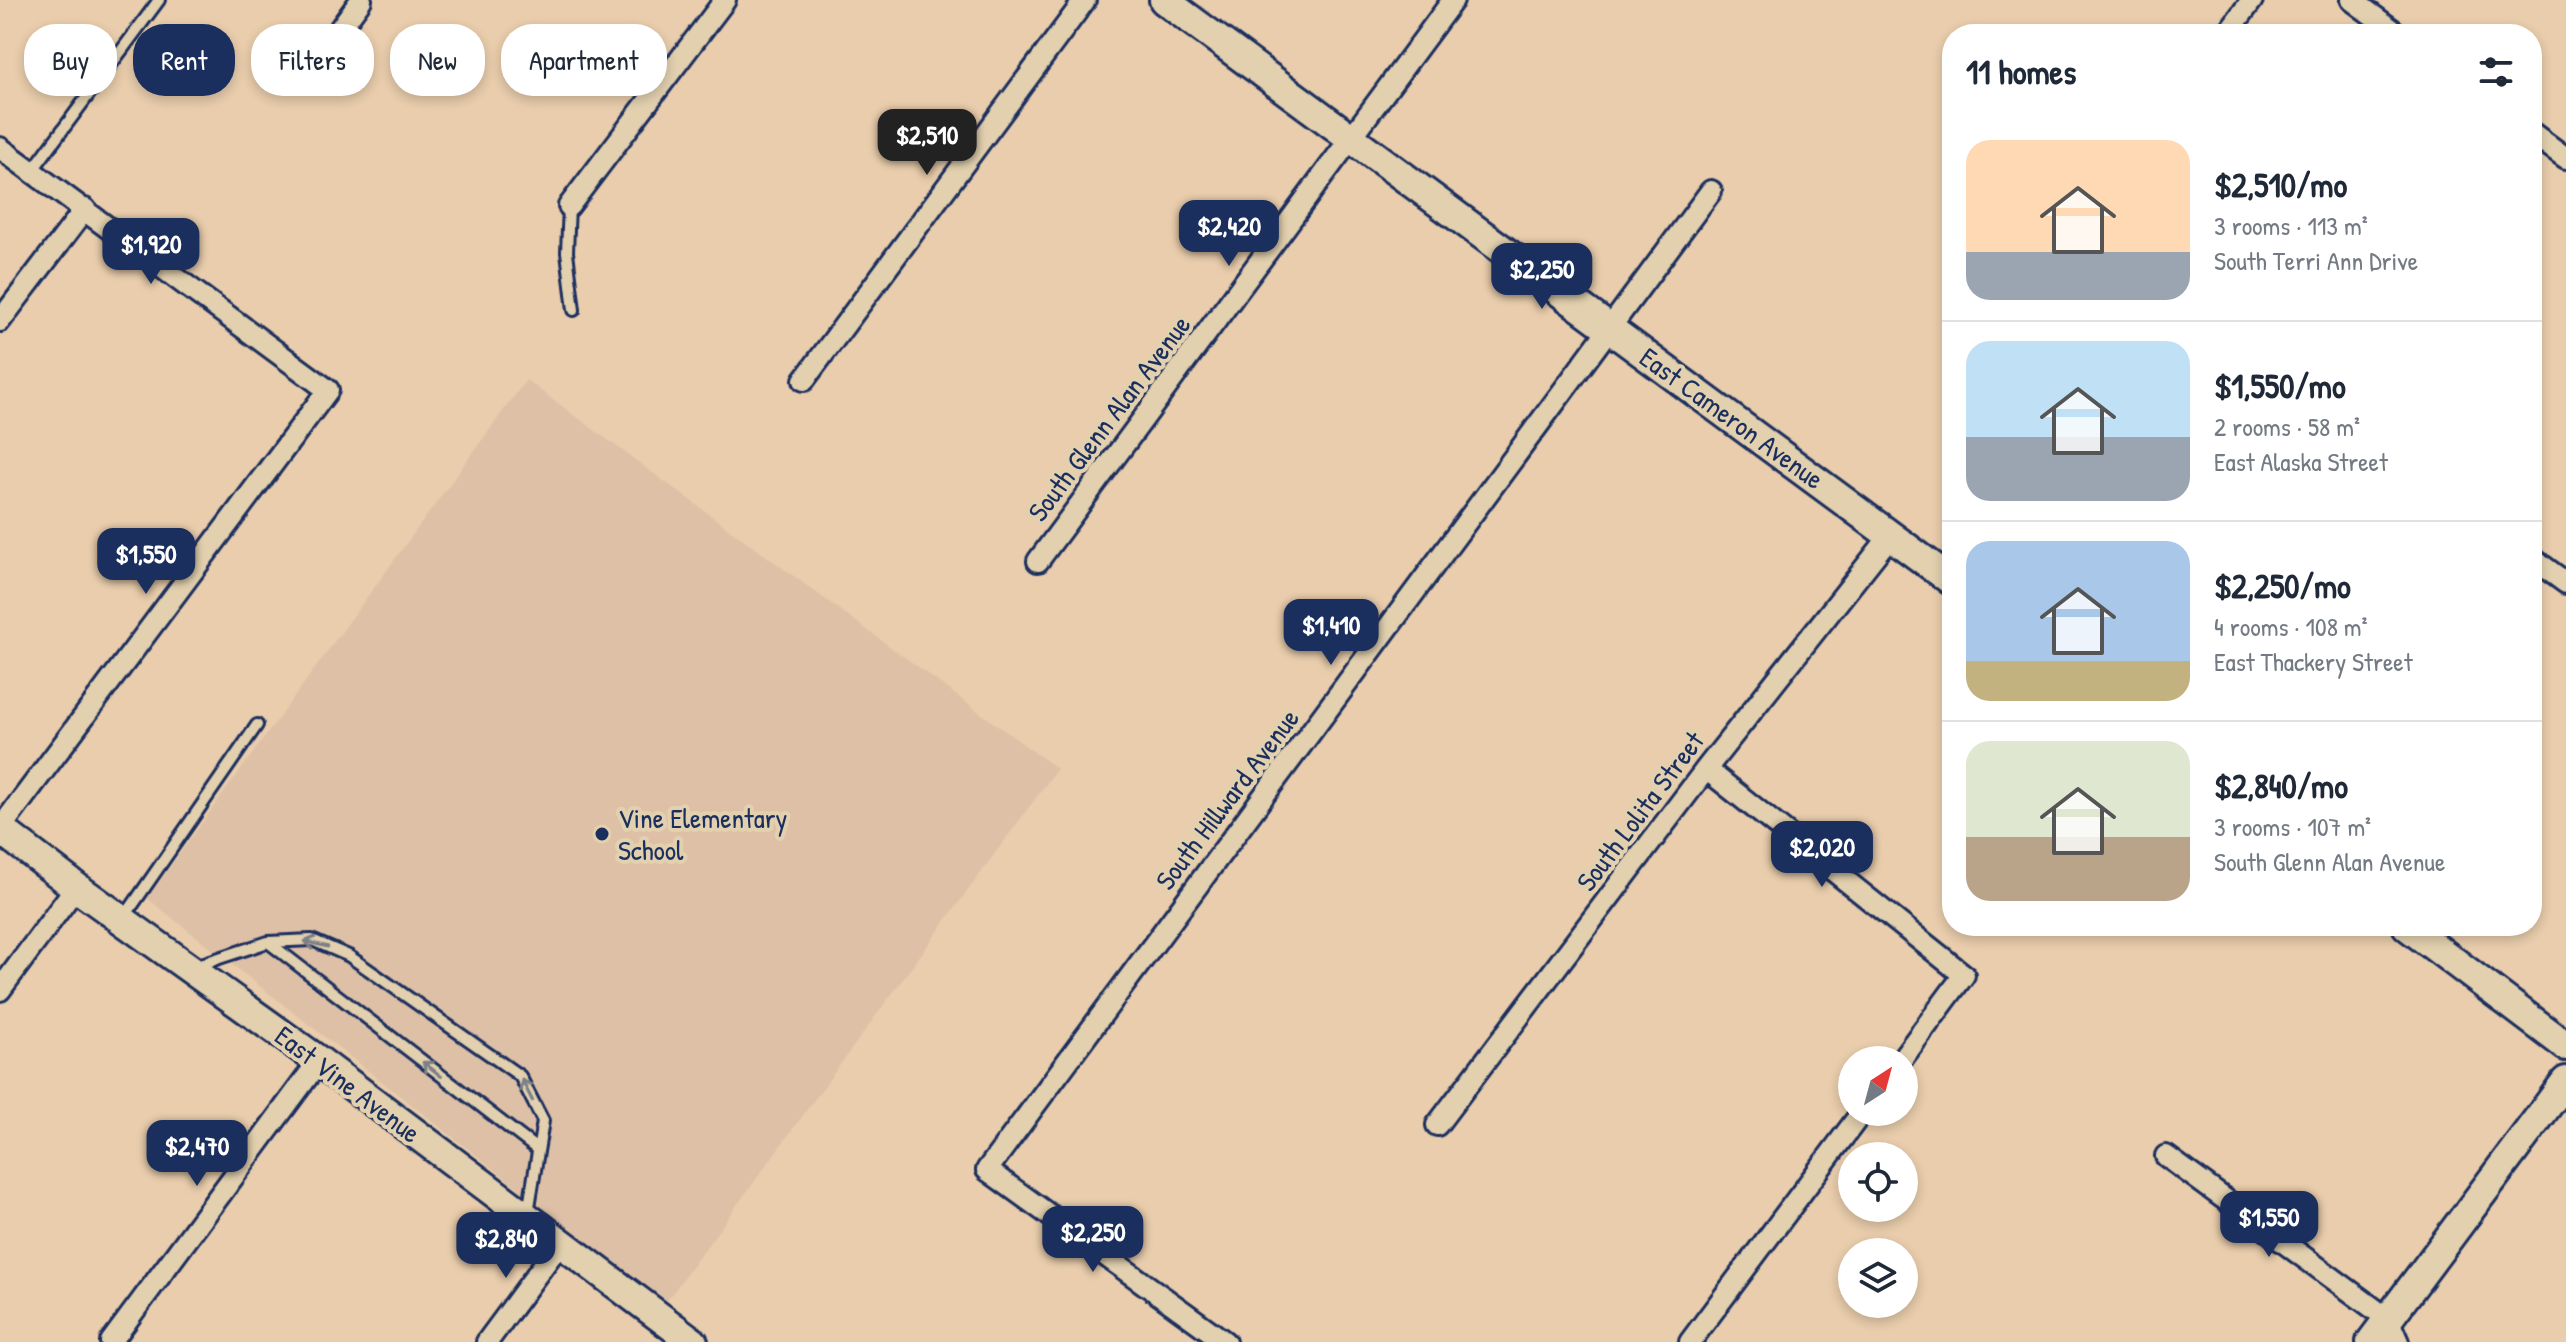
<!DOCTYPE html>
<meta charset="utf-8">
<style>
body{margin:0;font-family:"Patrick Hand",sans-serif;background:#f2f2f3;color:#1f2937;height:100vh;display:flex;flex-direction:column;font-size:30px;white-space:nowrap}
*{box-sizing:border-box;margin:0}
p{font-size:26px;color:#747a83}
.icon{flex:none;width:44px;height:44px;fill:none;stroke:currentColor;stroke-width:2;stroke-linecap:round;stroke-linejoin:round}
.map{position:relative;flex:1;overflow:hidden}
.panel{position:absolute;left:1942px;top:24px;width:600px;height:912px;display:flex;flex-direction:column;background:#fff;border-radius:32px;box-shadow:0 4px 12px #0003}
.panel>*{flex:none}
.top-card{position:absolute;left:24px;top:24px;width:760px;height:72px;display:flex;gap:16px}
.needle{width:52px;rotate:36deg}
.fabs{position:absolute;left:1838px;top:1046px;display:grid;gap:16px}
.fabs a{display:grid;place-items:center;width:80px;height:80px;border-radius:50%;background:#fff;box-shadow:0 4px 12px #0003;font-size:40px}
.price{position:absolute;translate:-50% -68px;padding:0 18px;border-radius:16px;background:#1b2f5e;color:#fff;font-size:26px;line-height:52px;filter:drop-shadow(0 2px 4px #0008)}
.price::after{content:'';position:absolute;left:50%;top:48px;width:24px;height:18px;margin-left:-12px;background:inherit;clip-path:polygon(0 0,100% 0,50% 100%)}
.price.current{background:#222;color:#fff}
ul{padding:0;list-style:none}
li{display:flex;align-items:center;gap:24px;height:200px;padding:0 24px}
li+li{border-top:2px solid #e0e1e3}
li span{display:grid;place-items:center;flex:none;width:224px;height:160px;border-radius:24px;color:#555}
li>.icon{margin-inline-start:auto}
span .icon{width:96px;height:96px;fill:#fffc;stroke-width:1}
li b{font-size:34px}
h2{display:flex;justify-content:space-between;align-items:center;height:96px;padding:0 24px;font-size:34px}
.tag{padding:0 28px;border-radius:32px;background:#fff;box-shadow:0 4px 12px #0003;font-size:28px;line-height:72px}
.tag.current{background:#1b2f5e;color:#fff}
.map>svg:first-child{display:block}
.built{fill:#dec0a6}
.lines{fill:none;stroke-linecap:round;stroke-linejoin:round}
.lane-casing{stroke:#1b2f5e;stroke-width:16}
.street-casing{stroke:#1b2f5e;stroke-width:26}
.secondary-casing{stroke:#1b2f5e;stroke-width:34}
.lane{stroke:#e2d0ae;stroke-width:10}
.street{stroke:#e2d0ae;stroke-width:20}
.secondary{stroke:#e2d0ae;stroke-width:28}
.oneway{stroke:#7e8086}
.poi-dot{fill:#1b2f5e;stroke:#e2d0ae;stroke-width:3}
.labels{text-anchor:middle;stroke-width:8;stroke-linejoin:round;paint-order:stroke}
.street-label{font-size:28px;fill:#1b2f5e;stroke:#e2d0ae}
.poi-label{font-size:28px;fill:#1b2f5e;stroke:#e2d0ae;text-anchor:start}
</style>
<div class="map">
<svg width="2566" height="1342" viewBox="0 0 2566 1342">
<rect width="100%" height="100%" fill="#e9cdac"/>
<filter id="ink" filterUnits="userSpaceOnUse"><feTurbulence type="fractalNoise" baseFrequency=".0125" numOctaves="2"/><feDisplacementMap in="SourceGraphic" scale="16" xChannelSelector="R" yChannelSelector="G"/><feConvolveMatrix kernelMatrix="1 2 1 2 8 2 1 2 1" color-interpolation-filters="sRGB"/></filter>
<g filter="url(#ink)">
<!-- built -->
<path class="built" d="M526 380 1057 769 665 1303 147 898Z"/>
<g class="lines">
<!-- lane casing -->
<g class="lane-casing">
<path id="lane" d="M32 171 159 0
M569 206 567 252 574 310
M123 919 257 725
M268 942 538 1150
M192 967 268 942 312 940 349 956 520 1076 543 1121 528 1213"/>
</g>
<!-- street casing -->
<g class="street-casing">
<path id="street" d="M2352 0 2398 34
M337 33 361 0
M2227 34 2252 0
M2532 133 2566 158
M0 148 328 390 0 829
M569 206 725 0
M0 321 85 209
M804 380 1085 0
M2532 558 2566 583
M1038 561 1453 0
M1706 769 1964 975 1901 1060
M0 990 76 887
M1437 1125 1706 769 1891 535
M2166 1156 2388 1319 2398 1342
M111 1342 319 1061
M487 1342 560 1243
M1225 1342 987 1170 1711 191
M1690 1342 1862 1112"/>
</g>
<!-- secondary casing -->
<g class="secondary-casing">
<path id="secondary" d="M1164 0 1952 581
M0 829 76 887 319 1061 693 1342
M2407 926 2566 1046
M2371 1342 2566 1081"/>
</g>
<!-- lane -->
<use href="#lane" class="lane"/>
<!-- street -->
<use href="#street" class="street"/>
<!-- secondary -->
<use href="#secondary" class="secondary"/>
</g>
<!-- one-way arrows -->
<defs><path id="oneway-shaft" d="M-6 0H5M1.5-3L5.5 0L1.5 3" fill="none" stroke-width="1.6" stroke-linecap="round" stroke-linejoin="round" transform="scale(2)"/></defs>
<g class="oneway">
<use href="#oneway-shaft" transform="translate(316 944) rotate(-166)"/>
<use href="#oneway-shaft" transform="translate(432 1069) rotate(-142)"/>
<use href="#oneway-shaft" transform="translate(527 1090) rotate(-117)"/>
</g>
</g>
<!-- markers -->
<circle class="poi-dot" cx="602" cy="834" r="8"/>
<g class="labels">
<!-- street labels -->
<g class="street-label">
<text transform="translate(1109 418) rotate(-53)" y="10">South Glenn Alan Avenue</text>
<text transform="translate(1732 418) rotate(36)" y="10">East Cameron Avenue</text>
<text transform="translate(1227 799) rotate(-53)" y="10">South Hillward Avenue</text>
<text transform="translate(1640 811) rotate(-53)" y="10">South Lolita Street</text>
<text transform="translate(348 1084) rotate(37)" y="10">East Vine Avenue</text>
</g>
<!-- poi labels -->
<g class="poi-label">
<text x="618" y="828">Vine Elementary<tspan x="618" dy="32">School</tspan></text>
</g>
</g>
</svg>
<div class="fabs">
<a><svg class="needle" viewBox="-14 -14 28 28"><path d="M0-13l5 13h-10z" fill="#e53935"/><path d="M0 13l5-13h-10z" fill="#747a83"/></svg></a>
<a><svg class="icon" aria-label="locate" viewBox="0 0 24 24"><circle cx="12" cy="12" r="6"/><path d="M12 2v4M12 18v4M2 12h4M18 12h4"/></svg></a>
<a><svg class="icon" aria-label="layers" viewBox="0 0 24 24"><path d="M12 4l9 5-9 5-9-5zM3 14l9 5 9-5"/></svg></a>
</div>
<b class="price current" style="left:927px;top:177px">$2,510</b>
<b class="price" style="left:1229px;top:268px">$2,420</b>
<b class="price" style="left:151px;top:286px">$1,920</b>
<b class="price" style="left:1542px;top:311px">$2,250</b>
<b class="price" style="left:146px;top:596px">$1,550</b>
<b class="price" style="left:1331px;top:667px">$1,410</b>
<b class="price" style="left:1822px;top:889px">$2,020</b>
<b class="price" style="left:197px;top:1188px">$2,470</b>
<b class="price" style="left:2269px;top:1259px">$1,550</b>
<b class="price" style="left:1093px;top:1274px">$2,250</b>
<b class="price" style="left:506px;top:1280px">$2,840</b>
<div class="top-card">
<a class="tag">Buy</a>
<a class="tag current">Rent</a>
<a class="tag">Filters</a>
<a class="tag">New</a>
<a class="tag">Apartment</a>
</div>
<section class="panel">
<h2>11 homes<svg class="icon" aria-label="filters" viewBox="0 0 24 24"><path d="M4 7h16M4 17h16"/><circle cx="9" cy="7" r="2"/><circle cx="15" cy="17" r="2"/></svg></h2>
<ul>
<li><span style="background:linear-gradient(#ffd9b3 70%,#9aa5b1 0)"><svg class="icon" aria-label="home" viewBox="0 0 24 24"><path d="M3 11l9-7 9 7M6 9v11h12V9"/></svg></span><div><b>$2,510/mo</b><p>3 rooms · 113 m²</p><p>South Terri Ann Drive</p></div></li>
<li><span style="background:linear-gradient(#bfe0f5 60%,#9aa5b1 0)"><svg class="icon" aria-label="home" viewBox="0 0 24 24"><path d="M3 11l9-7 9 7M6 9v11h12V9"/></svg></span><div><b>$1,550/mo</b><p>2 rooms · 58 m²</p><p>East Alaska Street</p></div></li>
<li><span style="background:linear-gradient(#a9c7e8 75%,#c2b280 0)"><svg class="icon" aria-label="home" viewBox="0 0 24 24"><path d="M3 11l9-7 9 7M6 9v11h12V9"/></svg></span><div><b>$2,250/mo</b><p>4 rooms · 108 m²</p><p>East Thackery Street</p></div></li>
<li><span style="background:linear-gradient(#dfe7d0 60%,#b9a48a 0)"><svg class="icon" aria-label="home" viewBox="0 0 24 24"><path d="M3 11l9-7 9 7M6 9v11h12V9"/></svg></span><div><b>$2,840/mo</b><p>3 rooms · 107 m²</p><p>South Glenn Alan Avenue</p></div></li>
</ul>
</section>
</div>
